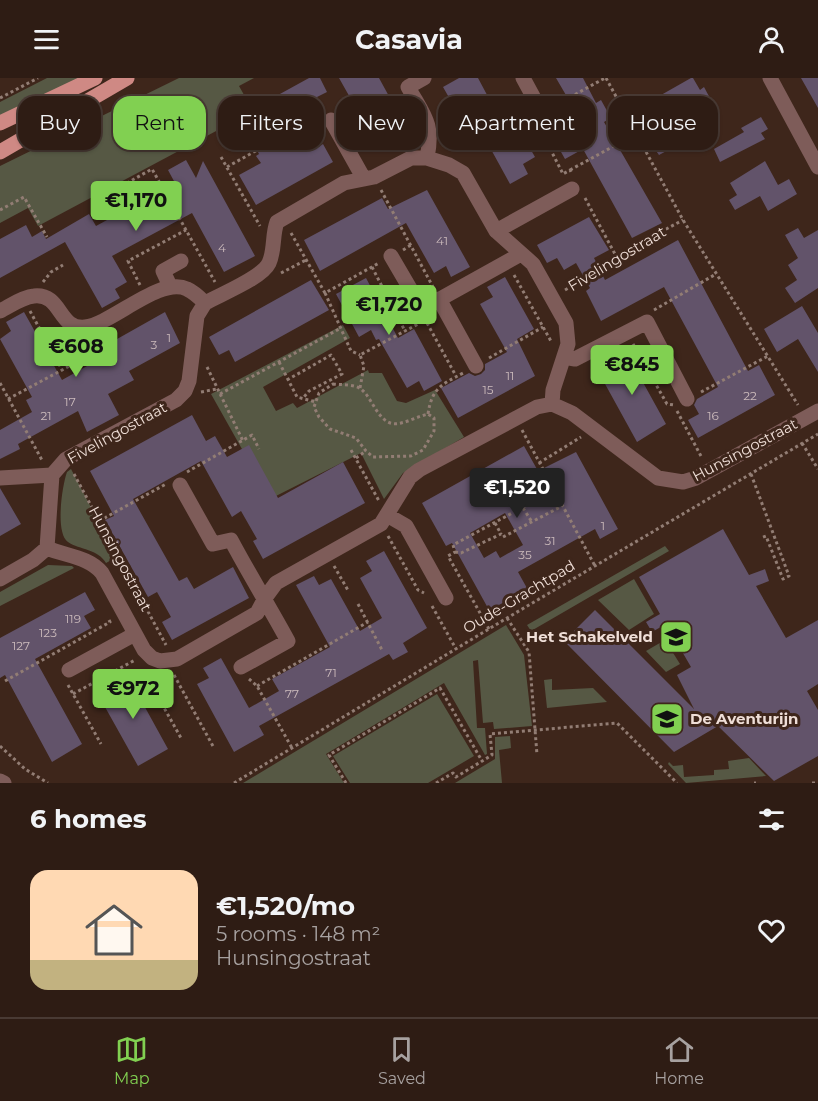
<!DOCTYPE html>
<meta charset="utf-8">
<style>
body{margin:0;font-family:Montserrat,sans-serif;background:#36251d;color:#f1f3f6;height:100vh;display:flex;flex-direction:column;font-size:22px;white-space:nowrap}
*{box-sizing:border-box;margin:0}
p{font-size:20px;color:#a7a1a0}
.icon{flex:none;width:33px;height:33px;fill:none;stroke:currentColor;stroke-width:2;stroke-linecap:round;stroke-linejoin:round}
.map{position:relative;height:705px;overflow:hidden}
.panel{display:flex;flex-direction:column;background:#2e1c14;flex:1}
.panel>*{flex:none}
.guide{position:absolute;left:18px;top:18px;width:783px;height:54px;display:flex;gap:12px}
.price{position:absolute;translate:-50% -51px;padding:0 14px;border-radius:6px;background:#81d051;color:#111;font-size:20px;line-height:39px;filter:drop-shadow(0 2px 3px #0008)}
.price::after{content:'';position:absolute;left:50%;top:36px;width:18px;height:14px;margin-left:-9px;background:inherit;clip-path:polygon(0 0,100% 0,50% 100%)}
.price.current{background:#222;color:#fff}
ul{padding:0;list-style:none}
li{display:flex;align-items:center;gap:18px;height:150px;padding:0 30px}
li span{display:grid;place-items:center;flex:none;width:168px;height:120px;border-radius:18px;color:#555}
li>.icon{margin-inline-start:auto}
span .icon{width:72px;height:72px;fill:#fffc;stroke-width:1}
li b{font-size:26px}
h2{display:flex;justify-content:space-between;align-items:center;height:72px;padding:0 30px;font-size:26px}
.chip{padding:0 21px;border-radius:18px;background:#2e1c14;box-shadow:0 2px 4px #0004,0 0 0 2px #493a34;font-size:21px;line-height:54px}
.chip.current{background:#81d051;color:#111}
header{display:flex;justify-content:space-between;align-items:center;height:78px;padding:0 30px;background:#2e1c14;font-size:27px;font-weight:700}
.tab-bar{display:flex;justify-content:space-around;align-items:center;height:84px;border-top:2px solid #493a34;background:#2e1c14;font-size:16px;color:#a7a1a0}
.tab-bar a{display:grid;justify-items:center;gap:3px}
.tab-bar .current{color:#81d051}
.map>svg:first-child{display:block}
.green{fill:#565844}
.building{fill:#62536a;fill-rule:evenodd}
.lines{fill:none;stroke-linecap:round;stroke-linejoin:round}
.path{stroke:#927d74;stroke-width:3;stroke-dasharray:3 3;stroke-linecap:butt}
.minor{stroke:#7e5c59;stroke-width:15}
.major{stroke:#cf8984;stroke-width:15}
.labels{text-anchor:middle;stroke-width:6;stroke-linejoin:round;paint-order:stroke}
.number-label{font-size:12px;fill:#ccbbbc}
.street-label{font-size:15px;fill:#efded7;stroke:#3e261b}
.poi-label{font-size:15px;font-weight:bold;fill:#efded7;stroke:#3e261b;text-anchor:end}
</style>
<header><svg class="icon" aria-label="menu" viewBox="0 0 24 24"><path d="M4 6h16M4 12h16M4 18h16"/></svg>Casavia<svg class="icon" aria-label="person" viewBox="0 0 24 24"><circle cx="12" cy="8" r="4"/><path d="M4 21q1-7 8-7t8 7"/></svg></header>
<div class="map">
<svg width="818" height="705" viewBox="0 0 818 705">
<rect width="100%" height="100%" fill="#3e261b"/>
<!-- green -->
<path class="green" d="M47 0H82L0 38V24Z
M179 0H254L239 8 252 31 248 36 38 148 28 130 0 145V88Z
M343 247 350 260 263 309 276 333 293 325 297 330 368 292 369 295H382L397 323 406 325 435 312 464 359 403 395 384 421 361 375 270 421 211 316Z
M71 391 117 479 106 485C98 471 80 472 68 464 55 455 62 408 67 394Z
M665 468 669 473 531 553 527 547Z
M48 487 72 488 74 490 0 528V514Z
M634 501 654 536 629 552 598 522Z
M506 547 524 577 532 648 494 651 493 644 483 645 478 582 473 583 477 650H485L487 676 485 677 444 605 326 676 344 705H243Z
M665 562 680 586 666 594 646 573Z
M552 601V612L593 610 607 624 547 630 544 602Z
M437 616 474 678 428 705H350L333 678Z
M510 658 511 670 499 672 502 705H455L495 681V659Z
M749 680 766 698 686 705 668 686 669 684 673 688 683 687 684 699 714 697V692L729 691 728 683Z"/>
<!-- building -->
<path class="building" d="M309 0H320L327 14 317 19 323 32 299 45 314 72 323 66 333 84 256 127 239 97 261 85 256 78 259 76 240 38Z
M339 0H379L413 62 395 72 390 62 378 69Z
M459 0H478L501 43 511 37 535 79 523 86 528 96 510 106 482 55 472 60 443 9Z
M556 0H583L596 25 601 22 611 40 604 44 662 145 632 160 583 71 565 81 548 51 577 36Z
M691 0H693L700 12 704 9 719 37 701 47 685 20 661 33 654 21Z
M801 0H818V30Z
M761 39 768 51 761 55 765 61 720 84 714 71 744 54 741 50Z
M662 52 672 70 659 77 647 60Z
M186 82 196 100 203 83 255 178 224 194 192 135 112 178 127 204 115 211 120 220 102 230 65 164 0 200V161L26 147 32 159 42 153 46 161 89 136 96 148 175 105 168 92Z
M765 83 778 107 789 101 797 116 768 133 760 118 735 132 729 122 737 117 730 105Z
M427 112 470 189 451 199 446 188 434 195 406 145 320 193 304 162 382 120 388 131Z
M589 139 609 172 594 180 605 202 678 162 748 293 759 287 775 317 698 360 688 342 699 336 694 327 697 321 718 309 664 209 601 243 586 213 590 210 576 185 564 192 557 180 547 185 537 167Z
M798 150 804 160 818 152V210L795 225 785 210 797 202 788 187 798 180 785 157Z
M505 199 534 251 517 261 535 298 458 340 441 310 469 295 475 298 481 296 485 292V286L507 274 480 226 493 219 487 209Z
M366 200 398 260 414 251 442 303 424 313 419 303 407 310 379 261 376 262 371 252 359 259 336 216Z
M311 202 329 232 235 284 229 272 219 277 209 259Z
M802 228 818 255V294L798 261 777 274 764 251Z
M24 234 62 302 114 273 110 265 165 234 180 265 129 293 134 302 108 316 119 337 87 354 78 333 18 366 20 371 0 381V352L32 334 26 322 32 319 0 261 11 253 6 244Z
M624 270 666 346 637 364 599 295 611 289 606 279Z
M192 337 206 363 215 358 227 379 249 367 278 420 343 384 365 425 263 481 253 463 257 461 241 433 232 439 201 383 133 421 179 503 187 499 194 511 233 489 249 520 172 562 162 544 171 539 157 514 148 519 105 442 114 438 90 393Z
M524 368 538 393 576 374 618 451 600 461 595 451 518 494 528 512 489 532 452 465 446 468 422 425ZM505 435 523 467 500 480 496 473 484 480 470 455Z
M0 410 21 446 0 458Z
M723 451 749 497 765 491 769 503 756 508 786 560 818 542V606L807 613 818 632V678L774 703 718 648 674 674 564 563 595 532 694 631 677 597 691 589 666 546 652 554 646 544 660 536 639 499Z
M384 473 427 550 403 565 408 574 393 582 389 576 259 648 264 657 234 674 197 606 209 600 203 590 221 580 249 630 279 613 272 601 330 569 296 507 314 498 319 507 331 501 360 553 382 540 360 500 372 493 366 483Z
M85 514 95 532 84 538 91 550 35 581 82 666 52 684 5 597 0 600V560Z
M125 593 168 671 138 688 100 620 112 613 107 604Z"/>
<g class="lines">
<!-- path -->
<path class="path" d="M606 0 683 142 798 327
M0 20 38 0
M554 28 605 0
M444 47 458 73
M539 49 563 96 570 92 572 96
M221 79 260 148
M227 89 316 39
M570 92 636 56
M381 112 433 209
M111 114 152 91 215 204
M585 120 616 178
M0 132 24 119 47 159
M291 155 325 215 379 185
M403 172 411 167
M372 189 405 253
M281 195 306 182
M514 197 552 265
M43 204 51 194 63 187
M140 207 128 183 186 152
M565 212 615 184 616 178 683 142
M325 215 351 273 360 277
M654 232 716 196
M30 233 62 292
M427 245 456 298
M633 266 667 326 674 327
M489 280 543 249
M279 284 297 319 316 324
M207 289 243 363
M287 302 331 277 342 296 309 313 304 319
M0 305 43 384
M333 306C341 307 354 306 361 311 374 321 379 351 401 345 410 343 419 338 428 336L434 340V353L423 372 411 378 373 379 366 373 356 360 330 351 319 339 314 329 319 315Z
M360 310 364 288 360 277 418 246
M201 314 217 311
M701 314 768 278
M220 316 341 250
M8 321 103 270 98 261
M677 333 702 380
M428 336C432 310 441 307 463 295
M522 352 595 488
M802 365 818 391
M351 372 379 423
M356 380 366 373
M539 385 581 359
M187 394 252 357 259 371
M74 396 166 567
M751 396 789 498 783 501 766 458 761 460
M523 430 532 444
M99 443 166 406
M495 445 501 456
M388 458 418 512 424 515
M455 474 461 475 501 456 503 459 562 428
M334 488 349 514
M358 526 382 572
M432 528 456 571
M507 540 529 574 537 677
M489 551 448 478 455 474 453 467 553 413
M144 594 181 660
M174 597 214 670
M249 601 257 608 292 670
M5 603 110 544 109 542
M68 607 101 666
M257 608 368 544
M73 616 135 582
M0 668 25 691 48 705
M234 705 507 540 818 356
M346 705 329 677 440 610 482 683
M436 705 453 695 456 699 492 677 490 656 617 645 677 705
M754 705H756
M812 705H818"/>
<!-- minor -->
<path class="minor" d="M424 0 408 9C424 38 434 45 427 80
M523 0 542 35
M770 0 818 89
M331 42 364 101
M496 153 572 111
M391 178 422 231 521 176
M170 208 163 193 181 183
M439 221 476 288
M0 233C10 228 22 219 34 218 62 215 58 252 85 249 112 246 160 198 187 211 194 214 200 220 205 225
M564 279 575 281 647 244 687 321
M0 400 52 397
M180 407 213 466 231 462C249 496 269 528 288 563L241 589
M387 437 406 448 446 520
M47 470C66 478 89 479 102 495L144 572 152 580 160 583 177 581 257 535 265 520 276 505 381 446 410 399 419 392 537 329 552 326 572 335 658 400 683 404 696 400 818 333
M0 501 33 482 47 470 52 397 66 381 176 322 185 313 189 303 197 238 205 225C221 216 262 200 269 185 275 172 272 157 277 144L344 105 374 99 411 80H427L449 87 463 95 496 153 533 186 566 245 568 266 553 312 552 326
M69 592 135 556
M0 703 4 705"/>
<!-- major -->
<path class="major" d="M0 45 95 0
M0 74 127 0"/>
</g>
<!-- icons -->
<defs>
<g id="school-square" transform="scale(1.725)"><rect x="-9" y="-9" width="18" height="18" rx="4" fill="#81d051" stroke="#3e261b"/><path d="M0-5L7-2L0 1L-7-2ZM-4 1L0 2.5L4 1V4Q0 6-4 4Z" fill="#111"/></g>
</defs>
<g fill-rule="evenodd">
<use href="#school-square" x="676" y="559"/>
<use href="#school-square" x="667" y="641"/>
</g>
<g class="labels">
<!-- number labels -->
<g class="number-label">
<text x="442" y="167">41</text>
<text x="222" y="174">4</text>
<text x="169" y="264">1</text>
<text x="154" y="271">3</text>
<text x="510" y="302">11</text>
<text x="488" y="316">15</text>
<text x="750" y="322">22</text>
<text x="70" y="328">17</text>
<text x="46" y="342">21</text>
<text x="713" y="342">16</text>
<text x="603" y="452">1</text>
<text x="550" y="467">31</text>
<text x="525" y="481">35</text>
<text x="73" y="545">119</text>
<text x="48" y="559">123</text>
<text x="21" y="572">127</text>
<text x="331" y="599">71</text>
<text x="292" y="620">77</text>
</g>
<!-- street labels -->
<g class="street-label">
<text transform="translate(617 181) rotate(-31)" y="5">Fivelingostraat</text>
<text transform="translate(117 355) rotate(-29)" y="5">Fivelingostraat</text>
<text transform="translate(745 372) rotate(-28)" y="5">Hunsingostraat</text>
<text transform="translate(120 481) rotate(62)" y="5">Hunsingostraat</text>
<text transform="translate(519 519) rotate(-31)" y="5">Oude-Grachtpad</text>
</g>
<!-- poi labels -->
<g class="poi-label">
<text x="653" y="564">Het Schakelveld</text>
<text x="690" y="646" text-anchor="start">De Aventurijn</text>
</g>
</g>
</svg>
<b class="price" style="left:136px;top:154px">€1,170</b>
<b class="price" style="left:389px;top:258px">€1,720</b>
<b class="price" style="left:76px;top:300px">€608</b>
<b class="price" style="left:632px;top:318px">€845</b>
<b class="price current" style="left:517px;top:441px">€1,520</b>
<b class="price" style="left:133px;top:642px">€972</b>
<div class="guide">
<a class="chip">Buy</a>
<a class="chip current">Rent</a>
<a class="chip">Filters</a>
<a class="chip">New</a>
<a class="chip">Apartment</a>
<a class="chip">House</a>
</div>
</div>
<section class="panel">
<h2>6 homes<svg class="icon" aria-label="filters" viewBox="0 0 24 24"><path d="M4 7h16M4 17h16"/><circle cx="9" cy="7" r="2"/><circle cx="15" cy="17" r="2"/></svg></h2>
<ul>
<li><span style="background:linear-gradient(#ffd9b3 75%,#c2b280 0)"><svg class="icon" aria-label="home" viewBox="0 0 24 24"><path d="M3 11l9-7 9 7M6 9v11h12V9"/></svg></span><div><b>€1,520/mo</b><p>5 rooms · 148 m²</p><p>Hunsingostraat</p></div><svg class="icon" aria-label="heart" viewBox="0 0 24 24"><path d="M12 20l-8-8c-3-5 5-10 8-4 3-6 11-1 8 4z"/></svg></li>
</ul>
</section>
<nav class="tab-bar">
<a class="current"><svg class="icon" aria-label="map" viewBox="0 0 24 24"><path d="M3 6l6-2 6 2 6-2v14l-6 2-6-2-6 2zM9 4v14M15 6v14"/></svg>Map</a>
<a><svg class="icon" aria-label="saved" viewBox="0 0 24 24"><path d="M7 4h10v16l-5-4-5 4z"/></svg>Saved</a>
<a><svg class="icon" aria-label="home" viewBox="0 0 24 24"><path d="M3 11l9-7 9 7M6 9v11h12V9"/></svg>Home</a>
</nav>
